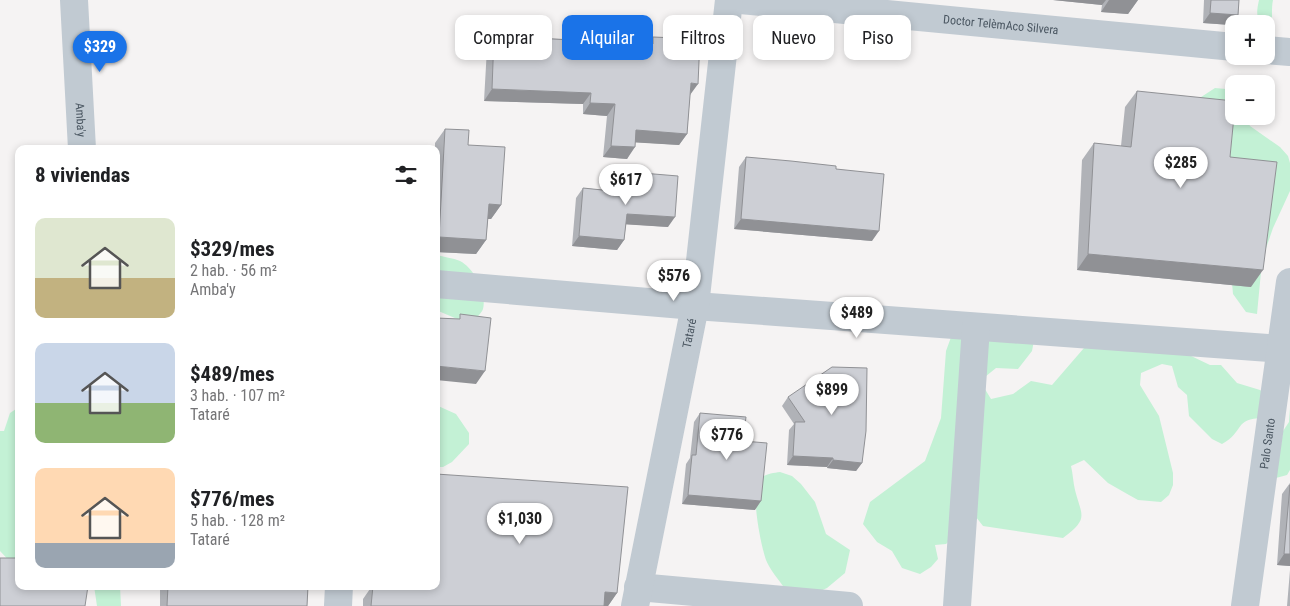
<!DOCTYPE html>
<html lang="es">
<meta charset="utf-8">
<style>
body{margin:0;font-family:"Roboto Condensed",sans-serif;background:#f2f2f2;color:#202124;height:100vh;display:flex;flex-direction:column;font-size:19px;white-space:nowrap}
*{box-sizing:border-box;margin:0}
p{font-size:16px;color:#757577}
.icon{flex:none;width:28px;height:28px;fill:none;stroke:currentColor;stroke-width:2;stroke-linecap:round;stroke-linejoin:round}
.map{position:relative;flex:1;overflow:hidden}
.panel{position:absolute;left:15px;top:145px;width:425px;height:445px;display:flex;flex-direction:column;background:#fff;border-radius:10px;box-shadow:0 2px 8px #0003}
.panel>*{flex:none}
.top-card{position:absolute;left:455px;top:15px;width:475px;height:45px;display:flex;gap:10px}
.tools{position:absolute;left:1225px;top:15px;display:grid;gap:10px}
.tools a{display:grid;place-items:center;width:50px;height:50px;border-radius:10px;background:#fff;box-shadow:0 2px 8px #0003;font-size:25px}
.price{position:absolute;translate:-50% -42px;padding:0 11px;border-radius:18px;background:#fff;color:#222;font-size:16px;line-height:32px;filter:drop-shadow(0 1px 2px #0008)}
.price::after{content:'';position:absolute;left:50%;top:30px;width:15px;height:11px;margin-left:-8px;background:inherit;clip-path:polygon(0 0,100% 0,50% 100%)}
.price.current{background:#1a73e8;color:#fff}
ul{padding:0;list-style:none}
li{display:flex;align-items:center;gap:15px;height:125px;padding:0 20px}
li span{display:grid;place-items:center;flex:none;width:140px;height:100px;border-radius:10px;color:#555}
li>.icon{margin-inline-start:auto}
span .icon{width:60px;height:60px;fill:#fffc;stroke-width:1}
li b{font-size:21px}
h2{display:flex;justify-content:space-between;align-items:center;height:60px;padding:0 20px;font-size:21px}
.tag{padding:0 18px;border-radius:10px;background:#fff;box-shadow:0 2px 8px #0003;font-size:18px;line-height:45px}
.tag.current{background:#1a73e8;color:#fff}
.map>svg:first-child{display:block}
.green{fill:#c3f1d5}
.lines{fill:none;stroke-linecap:round;stroke-linejoin:round}
.minor{stroke:#c1cad2;stroke-width:28}
.wall{fill:#b0b2b7}
.shaded-wall{fill:#909195}
.building{fill:#cdcfd5;stroke:#909195}
.labels{text-anchor:middle;stroke-width:4;stroke-linejoin:round;paint-order:stroke}
.street-label{font-size:12px;fill:#4a5661;stroke:#fff}
</style>
<div class="map">
<svg width="1290" height="606" viewBox="0 0 1290 606">
<rect width="100%" height="100%" fill="#f5f3f3"/>
<!-- green -->
<path class="green" d="M1259 0H1273C1271 9 1273 17 1271 25L1266 26V24H1263C1255 17 1257 10 1259 0Z
M1215 88 1226 89 1234 96V116H1245L1250 126 1280 147 1288 156 1290 163V191L1273 228 1265 251 1261 272 1257 314 1246 312 1233 294 1231 272 1195 101Z
M436 255C444 257 453 258 460 261 474 268 487 293 483 309 482 312 478 316 476 319L462 321 436 310Z
M954 329 1036 330 1032 351 1018 369 996 368 980 381 991 399 1013 394 1031 381 1052 385 1084 348 1103 335 1168 345 1210 365H1221L1237 383 1260 390 1277 402 1266 418C1233 417 1245 432 1222 444L1212 439 1189 416 1187 395 1178 387 1172 366 1162 364 1141 373 1140 385 1159 416 1173 473V485L1169 495 1161 502 1138 500 1129 495 1108 483 1084 460 1071 466C1073 474 1073 482 1075 490 1082 517 1089 518 1063 538L983 526 976 517 946 544 935 545 938 559 931 567 920 574 902 568 892 551 877 542 863 524 870 502 925 461 941 418 946 351Z
M436 405 456 414 469 433V444L452 462 443 467H436Z
M19 407V568H16L0 551V431H4L10 413Z
M1290 408V470L1287 475 1276 478 1283 431 1289 422Z
M780 472 792 476 801 484 815 502 826 534 850 550 845 573 827 588 818 592 785 589C779 580 770 570 766 560 761 546 750 492 759 480 764 474 773 473 780 472Z
M94 586H120L121 606H97Z"/>
<g class="lines">
<!-- minor -->
<g class="minor">
<path id="s1" d="M74 0 82 149"/>
<path id="s2" d="M740 0 1234 47"/>
<path d="M1266 50 1290 52"/>
<path d="M436 284 695 306 1282 349"/>
<path d="M638 587 849 606"/>
<path d="M338 606 339 586"/>
<path id="s3" d="M635 606 695 306 729 0"/>
<path d="M957 606 976 327"/>
<path id="s4" d="M1245 606 1290 282"/>
</g>
</g>
<!-- wall -->
<path class="wall" d="M1053 0H1138L1128 14 1101 12 1102 5Z
M1204 0H1239L1238 15 1231 25 1203 23Z
M494 36 649 43 653 37 690 95 687 134 679 145 635 142 627 159 603 157 607 116 583 114V104L484 101 487 48Z
M1137 91 1230 157 1251 287 1077 270 1082 160 1094 143 1121 146 1125 107Z
M445 129 468 145 501 205 491 219H488L486 240 476 254 436 252V149H435V143Z
M746 157 836 169 872 241 734 229 739 167Z
M642 173 668 227 626 224 624 240 617 250 572 246 576 198 583 188 635 193V183Z
M788 397 862 463 856 471 827 468V467L787 465 789 430 794 424 782 406Z
M700 413 743 441 755 510 682 504 686 464 690 458 694 422Z
M1290 483V566L1277 565 1282 494Z
M1290 570V606H1287Z
M160 586H308L307 606H160Z
M372 586 405 587V586H436L617 593 608 606H363V599Z"/>
<!-- shaded-wall -->
<path class="shaded-wall" d="M1053 0H1106L1102 5Z
M1109 0H1138L1128 14 1101 12Z
M1210 13 1238 15 1231 25 1203 23Z
M691 83 698 84 690 95Z
M492 89 591 93 583 104 484 101Z
M590 103 615 104 607 116 583 114Z
M636 130 687 134 679 145 628 142Z
M611 146 635 147 627 159 603 157Z
M489 204 501 205 491 219H479Z
M627 214 675 217 668 227 620 224Z
M741 219 879 231 872 241 734 229Z
M579 236 624 240 617 250 572 246Z
M439 237 486 240 476 254 436 252V241Z
M1088 254 1263 270 1251 287 1077 270Z
M436 366 485 371 476 384 436 380Z
M793 456 833 458 827 467 787 465Z
M833 460 862 463 856 471 827 468Z
M688 495 761 501 755 510 682 504Z
M1284 554H1290V566L1277 565Z
M605 592 617 593 608 606H600Z"/>
<!-- building -->
<path class="building" d="M1211 0H1239L1238 15 1210 13Z
M494 36 653 44V37L700 39 698 84 691 83 687 134 636 130 635 147 611 146 615 104 590 103 591 93 492 89Z
M1137 91 1234 101V116L1230 157 1277 162 1263 270 1088 254 1094 143 1131 147Z
M445 129 469 130 468 145 505 147 501 205 489 204 486 240 439 237Z
M746 157 791 161 836 166V169L884 174 879 231 741 219Z
M642 173 678 176 675 217 627 214 624 240 579 236 583 188 641 194Z
M460 314 491 318 485 371 436 366V367V318L460 319Z
M832 367 867 368 866 431 862 463 833 460V458L793 456 795 422H805L788 397Z
M700 413 746 417 743 441 767 443 761 501 688 495 692 455H696Z
M436 474 628 487 617 593 605 592 604 606H371L373 586H394L414 588V586H436Z
M1290 485V554H1284Z
M0 558H19V586H88L85 606H0Z
M168 586H308L307 606H167Z"/>
<g class="labels">
<!-- street labels -->
<g class="street-label">
<text dy="4" stroke="none"><textPath href="#s2" startOffset="262">Doctor TelèmAco Silvera</textPath></text>
<text dy="4" stroke="none"><textPath href="#s1" startOffset="120">Amba'y</textPath></text>
<text dy="4" stroke="none"><textPath href="#s3" startOffset="278">Tataré</textPath></text>
<text dy="4" stroke="none"><textPath href="#s4" startOffset="164">Palo Santo</textPath></text>
</g>
</g>
</svg>
<div class="tools">
<a>+</a>
<a>−</a>
</div>
<b class="price current" style="left:100px;top:73px">$329</b>
<b class="price" style="left:1181px;top:189px">$285</b>
<b class="price" style="left:626px;top:206px">$617</b>
<b class="price" style="left:674px;top:302px">$576</b>
<b class="price" style="left:857px;top:339px">$489</b>
<b class="price" style="left:832px;top:416px">$899</b>
<b class="price" style="left:727px;top:461px">$776</b>
<b class="price" style="left:520px;top:545px">$1,030</b>
<div class="top-card">
<a class="tag">Comprar</a>
<a class="tag current">Alquilar</a>
<a class="tag">Filtros</a>
<a class="tag">Nuevo</a>
<a class="tag">Piso</a>
</div>
<section class="panel">
<h2>8 viviendas<svg class="icon" aria-label="filters" viewBox="0 0 24 24"><path d="M4 7h16M4 17h16"/><circle cx="9" cy="7" r="2"/><circle cx="15" cy="17" r="2"/></svg></h2>
<ul>
<li><span style="background:linear-gradient(#dfe7d0 60%,#c2b280 0)"><svg class="icon" aria-label="home" viewBox="0 0 24 24"><path d="M3 11l9-7 9 7M6 9v11h12V9"/></svg></span><div><b>$329/mes</b><p>2 hab. · 56 m²</p><p>Amba'y</p></div></li>
<li><span style="background:linear-gradient(#c9d6e8 60%,#8fb573 0)"><svg class="icon" aria-label="home" viewBox="0 0 24 24"><path d="M3 11l9-7 9 7M6 9v11h12V9"/></svg></span><div><b>$489/mes</b><p>3 hab. · 107 m²</p><p>Tataré</p></div></li>
<li><span style="background:linear-gradient(#ffd9b3 75%,#9aa5b1 0)"><svg class="icon" aria-label="home" viewBox="0 0 24 24"><path d="M3 11l9-7 9 7M6 9v11h12V9"/></svg></span><div><b>$776/mes</b><p>5 hab. · 128 m²</p><p>Tataré</p></div></li>
</ul>
</section>
</div>
